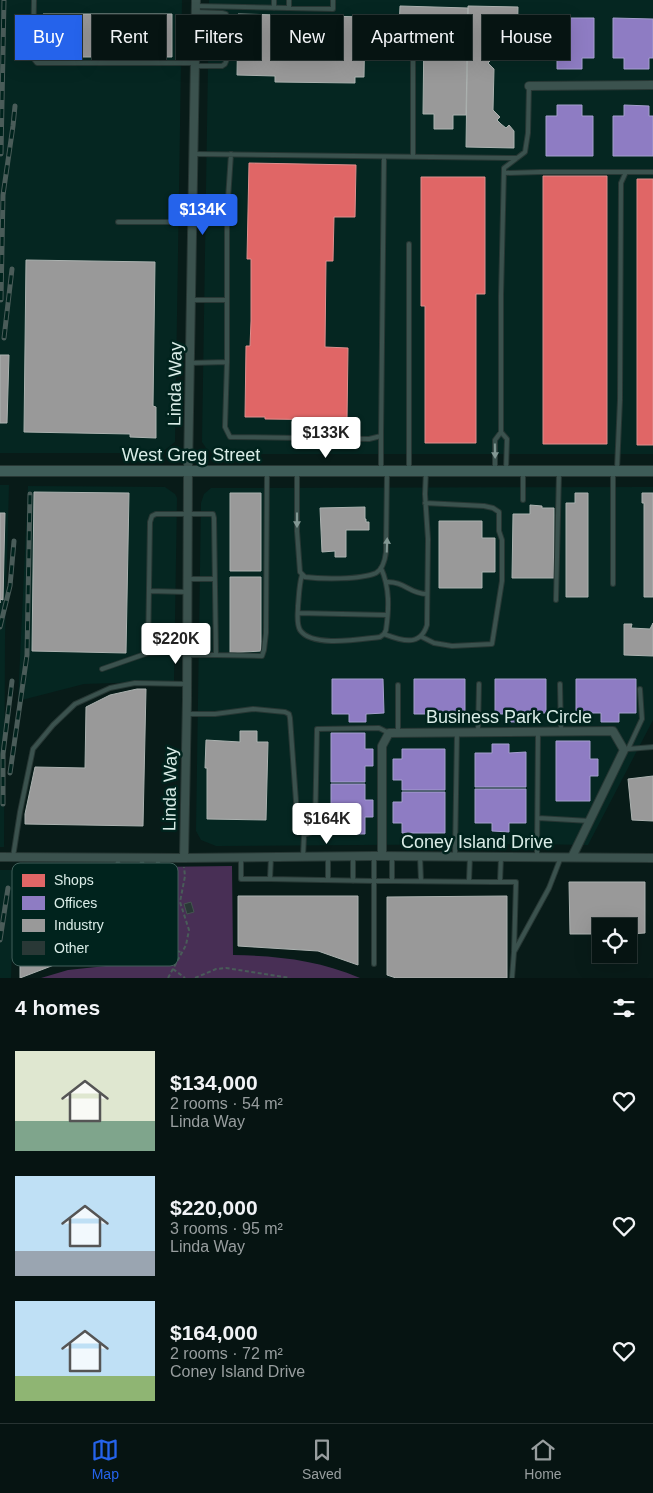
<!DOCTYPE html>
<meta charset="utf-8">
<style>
body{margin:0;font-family:Arial,sans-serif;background:#0f1d1b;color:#f1f3f6;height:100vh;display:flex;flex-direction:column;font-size:19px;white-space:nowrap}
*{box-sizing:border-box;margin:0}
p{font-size:16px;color:#989e9f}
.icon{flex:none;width:28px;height:28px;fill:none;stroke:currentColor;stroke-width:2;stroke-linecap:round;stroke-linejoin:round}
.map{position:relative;height:978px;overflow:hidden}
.sheet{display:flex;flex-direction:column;background:#061412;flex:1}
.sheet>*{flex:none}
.hud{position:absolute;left:15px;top:15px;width:624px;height:45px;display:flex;gap:10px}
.controls{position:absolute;left:592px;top:918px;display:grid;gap:10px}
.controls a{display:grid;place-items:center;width:45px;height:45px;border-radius:0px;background:#061412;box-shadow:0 5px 20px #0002,0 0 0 1px #273332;font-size:25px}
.price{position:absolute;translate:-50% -42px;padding:0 11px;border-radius:5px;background:#fff;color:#222;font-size:16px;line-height:32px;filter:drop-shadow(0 1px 2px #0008)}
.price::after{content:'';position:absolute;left:50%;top:30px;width:15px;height:11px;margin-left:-8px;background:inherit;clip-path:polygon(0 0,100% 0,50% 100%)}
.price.current{background:#2563eb;color:#fff}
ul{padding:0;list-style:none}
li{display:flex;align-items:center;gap:15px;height:125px;padding:0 15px}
li span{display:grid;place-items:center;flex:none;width:140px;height:100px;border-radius:0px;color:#555}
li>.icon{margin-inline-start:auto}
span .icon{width:60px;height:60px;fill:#fffc;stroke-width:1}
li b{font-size:21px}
h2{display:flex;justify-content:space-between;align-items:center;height:60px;padding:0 15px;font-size:21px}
.chip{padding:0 18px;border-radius:0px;background:#061412;box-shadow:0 5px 20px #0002,0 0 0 1px #273332;font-size:18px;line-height:45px}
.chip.current{background:#2563eb;color:#fff}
.dock{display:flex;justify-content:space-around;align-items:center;height:70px;border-top:1px solid #273332;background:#061412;font-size:14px;color:#989e9f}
.dock a{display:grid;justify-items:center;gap:2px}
.dock .current{color:#2563eb}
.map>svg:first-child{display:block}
.built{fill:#052621}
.green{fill:#482f55}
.shops{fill:#e06666;stroke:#de8e8d}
.offices{fill:#8e7cc3;stroke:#a49ece}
.industry{fill:#999;stroke:#acb2b0}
.building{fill:#293836;stroke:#455451}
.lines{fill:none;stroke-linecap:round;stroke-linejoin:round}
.lane-casing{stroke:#273734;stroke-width:6}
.street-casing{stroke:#273734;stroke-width:10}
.secondary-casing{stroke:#273734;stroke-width:12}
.path{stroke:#495c59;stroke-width:2;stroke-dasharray:4 2.5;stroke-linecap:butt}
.lane{stroke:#3b524e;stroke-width:4}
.street{stroke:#3b524e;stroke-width:8}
.secondary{stroke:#3e5c58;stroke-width:10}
.rail-casing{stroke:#4a5c59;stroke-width:5}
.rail{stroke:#00231d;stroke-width:3;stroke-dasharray:9;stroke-linecap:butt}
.oneway{fill:#829793}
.labels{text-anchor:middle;stroke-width:5;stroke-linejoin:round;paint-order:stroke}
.street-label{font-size:18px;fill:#d9ece7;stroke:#00231d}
.key{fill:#00231d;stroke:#415f5a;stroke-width:1}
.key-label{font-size:14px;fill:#d9ece7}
</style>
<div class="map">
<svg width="653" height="978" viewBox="0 0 653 978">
<rect width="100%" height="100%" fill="#081b18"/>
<!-- built -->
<path class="built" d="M0 0H182L175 442 161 453H0Z
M209 0H653V454H214L206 448 202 442Z
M0 485H9L5 638 4 847H0Z
M28 486 165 487 175 494 177 498 174 681 84 684 18 701Z
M653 487V720L588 845 529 844 216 846 201 840 196 831 201 503 204 494 211 488Z
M0 870H15L11 978H0Z"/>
<!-- green -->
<path class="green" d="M232 866 233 955C278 956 318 960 360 978H41L68 970 153 961 152 867Z"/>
<!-- shops -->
<path class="shops" d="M249 163 356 165 355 217H334L333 261H326L325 347 348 348 347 420 265 419V417H245L246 346H250L251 321V259H247Z
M543 176H607V444H543Z
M421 177H485V294H476V443H425V306H421Z
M637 179H653V445H637Z"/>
<!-- offices -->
<path class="offices" d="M546 18H594V58H582V69H557V58H546Z
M613 18 653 19V58H649V69H624V58H613Z
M557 105H582V116H593V156H546V116H557Z
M624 105 649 106V116H653V156H613V116H624Z
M332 679H383L384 713 366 714V722H349V714H332Z
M414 679H465V713H448V722H430V714H414Z
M495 679H546V713H529V722H511V714H495Z
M576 679H636V713H619V722H601V713H576Z
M331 733H365V749H373V766H365V782H331Z
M556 741H590V759H598V776H590V801H556Z
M492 744H509V753L526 752V787H475V753H492Z
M402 749H445V790H402V780H393V759H402Z
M331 784H365V800H373V817H365V834H331Z
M475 789H526V823H509V832L492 831V823H475Z
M402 792H445V833H402V823H393V802H402Z"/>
<!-- industry -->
<path class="industry" d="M400 6 468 8 466 115H453V129H434V114H423L424 28H399Z
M468 6 518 7 517 50 513 54 505 46 488 63 494 69 493 110 500 117 497 120 501 124 506 128 509 125 514 131V148L466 147Z
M43 14H172V57H43Z
M238 14 365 17 364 77H355V83L275 82V76L237 75Z
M366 27H377V42H366Z
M26 260 155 262 153 406 156 407V438L130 437V434L24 432Z
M0 355H9L7 423H0Z
M34 492 129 493 126 653 32 651Z
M230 493H261V571H230Z
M575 493H588V597H566V503H575Z
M642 493H653V597H644V503H642Z
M530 505 542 506V508H554V578H512L513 514H530Z
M365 507V519H366V522H369V530H346V557H335V551L322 552 320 508Z
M0 513H5L3 600 0 599V603Z
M439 521H482V538H495V572H482V588H439Z
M230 577H261V651L230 653Z
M653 623V656L624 655V624H632L631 628 650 629Z
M137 689H146L143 826 25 824V814L35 767 85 768 86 707 110 695Z
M240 731H257V742H268L266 820 207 819V768H205L206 740 240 742Z
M653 776V821L632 820 628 779Z
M569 882H645V933L629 934V926H601V934H570Z
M61 895 118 896V895H135V957L54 965 20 978V896H61Z
M238 896H358V965L318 951 238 946Z
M507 896V978H396L387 975V897Z"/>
<!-- building -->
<path class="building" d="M191 902 194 912 187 914 184 904Z"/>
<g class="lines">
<!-- lane casing -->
<g class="lane-casing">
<path id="lane" d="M34 0 33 58 37 63H195
M274 0V8
M196 6 333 9V0
M289 8V0
M195 66H222L225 64 227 59 226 14 222 13 197 12
M194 154 517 158
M231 154 227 214V362L225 427 230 437 369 439 381 436 384 157
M413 157V37
M504 173 540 172H626
M193 211H227
M118 222H192
M409 244V471
M191 300H227
M190 363 227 362
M501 432 507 439 506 470
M381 436V469
M495 469V440L501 432V296L504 168 525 152 528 133 529 86
M617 469 620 400 621 183 626 172H653
M297 471V531L300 572 305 577C321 579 360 580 376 573 383 569 385 560 386 552L387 473
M523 500V473
M302 575C299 585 299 596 298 606 298 613 296 623 300 630 312 648 361 639 380 637L384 634 386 630C389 609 390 588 381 568
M187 579H215
M386 582C405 581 409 594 427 594
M613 584V473
M149 591 187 592
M556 600 559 473
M298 613 387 615
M384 634C400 640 420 648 427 625L428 539 425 494 426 471
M422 637 434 643 452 646 492 644 502 581V540L499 531V512L493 508 484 506 425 503
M148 653 187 651
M188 655H216
M102 669 148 653 150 522 152 516 156 514H213L214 518 216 655 262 656 264 650 266 633 267 471
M560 684 561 732
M398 685V733
M187 714H215L253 709 285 712 289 714 290 718 297 815 304 835 303 857
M478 732 479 684
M628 749 642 719 640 689
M628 749 653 747
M538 818 590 821
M304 835 315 831 317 729 379 728 389 733
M353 856V881
M420 856 421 881
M13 857 20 812 33 749 53 725 75 704 110 688 135 683 187 684
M241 857V879H270
M271 857 270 879 374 881V856
M392 857V881L493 882H500L501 857
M455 857 457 732
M537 857 538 732
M118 858 117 894H143
M142 858 144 950
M328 880V857
M469 881 470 856
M500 882H516L514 951
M157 952 158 858
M374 964V881H392
M512 978 514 952 549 888 561 857"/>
</g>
<!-- street casing -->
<g class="street-casing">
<path id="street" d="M529 86 653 85
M382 856V746L389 733 613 731 624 750 572 857
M0 857 184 858 374 856 653 858
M184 858 187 699 188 471 196 0"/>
</g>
<!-- secondary casing -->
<g class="secondary-casing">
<path id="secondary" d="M0 471H653"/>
</g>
<!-- path -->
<path class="path" d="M164 948 181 952
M173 969 185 978
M168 978 186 945 189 930 180 902 185 876 184 867
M195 978 216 969 226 968 290 978"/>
<!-- lane -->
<use href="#lane" class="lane"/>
<!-- street -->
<use href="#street" class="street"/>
<!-- secondary -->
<use href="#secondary" class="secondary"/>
<!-- rail casing -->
<g class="rail-casing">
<path id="rail" d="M1 154 4 0
M1 300 3 195 13 126 15 106
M4 338 12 269
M0 627 10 586 14 541
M10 773 27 655 30 494
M3 804V754L12 681
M0 940 8 888"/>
</g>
<!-- rail -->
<use href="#rail" class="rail"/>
</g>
<!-- one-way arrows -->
<defs><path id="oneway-solid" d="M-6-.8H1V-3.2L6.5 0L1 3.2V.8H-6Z" transform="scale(1.25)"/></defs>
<g class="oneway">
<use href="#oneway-solid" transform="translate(495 451) rotate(89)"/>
<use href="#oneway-solid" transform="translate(297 520) rotate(90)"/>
<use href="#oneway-solid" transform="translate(387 545) rotate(-88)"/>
</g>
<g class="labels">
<!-- street labels -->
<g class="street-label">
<text transform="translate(175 384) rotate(-89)" y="6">Linda Way</text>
<text x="191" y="461">West Greg Street</text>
<text x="509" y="723">Business Park Circle</text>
<text transform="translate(170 789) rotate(-89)" y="6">Linda Way</text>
<text x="477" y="848">Coney Island Drive</text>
</g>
</g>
<!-- legend -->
<rect x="12" y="863" width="166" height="103" rx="8" class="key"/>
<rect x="22" y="874" width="23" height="13" fill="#e06666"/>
<rect x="22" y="896" width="23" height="14" fill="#8e7cc3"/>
<rect x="22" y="919" width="23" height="13" fill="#999"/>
<rect x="22" y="941" width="23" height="14" fill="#293836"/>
<g class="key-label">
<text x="54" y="885">Shops</text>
<text x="54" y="908">Offices</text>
<text x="54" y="930">Industry</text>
<text x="54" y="953">Other</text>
</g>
</svg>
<div class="controls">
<a><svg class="icon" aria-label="locate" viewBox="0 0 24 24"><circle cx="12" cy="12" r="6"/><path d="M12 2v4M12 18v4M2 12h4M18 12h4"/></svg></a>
</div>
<b class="price current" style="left:203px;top:236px">$134K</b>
<b class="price" style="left:326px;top:459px">$133K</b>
<b class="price" style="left:176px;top:665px">$220K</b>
<b class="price" style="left:327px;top:845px">$164K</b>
<div class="hud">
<a class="chip current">Buy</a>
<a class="chip">Rent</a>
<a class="chip">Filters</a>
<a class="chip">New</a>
<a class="chip">Apartment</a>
<a class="chip">House</a>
</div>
</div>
<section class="sheet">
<h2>4 homes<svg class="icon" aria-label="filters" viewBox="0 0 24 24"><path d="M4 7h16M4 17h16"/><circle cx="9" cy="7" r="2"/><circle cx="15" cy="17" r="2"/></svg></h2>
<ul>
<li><span style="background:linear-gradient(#dfe7d0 70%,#7fa58c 0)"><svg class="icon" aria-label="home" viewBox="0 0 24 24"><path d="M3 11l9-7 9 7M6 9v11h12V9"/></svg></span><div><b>$134,000</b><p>2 rooms · 54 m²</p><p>Linda Way</p></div><svg class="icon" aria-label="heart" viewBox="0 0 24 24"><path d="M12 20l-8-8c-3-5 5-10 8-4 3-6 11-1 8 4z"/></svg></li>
<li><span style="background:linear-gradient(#bfe0f5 75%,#9aa5b1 0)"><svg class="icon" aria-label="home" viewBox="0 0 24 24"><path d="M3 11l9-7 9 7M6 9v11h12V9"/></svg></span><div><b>$220,000</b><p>3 rooms · 95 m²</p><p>Linda Way</p></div><svg class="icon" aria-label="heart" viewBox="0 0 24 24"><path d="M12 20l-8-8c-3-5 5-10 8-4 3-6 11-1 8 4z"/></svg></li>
<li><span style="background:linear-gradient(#bfe0f5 75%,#8fb573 0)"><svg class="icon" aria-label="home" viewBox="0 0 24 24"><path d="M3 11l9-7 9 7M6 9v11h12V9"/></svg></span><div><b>$164,000</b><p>2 rooms · 72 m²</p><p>Coney Island Drive</p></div><svg class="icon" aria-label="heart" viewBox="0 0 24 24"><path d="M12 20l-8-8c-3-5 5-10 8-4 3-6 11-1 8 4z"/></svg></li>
</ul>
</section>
<nav class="dock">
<a class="current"><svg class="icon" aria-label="map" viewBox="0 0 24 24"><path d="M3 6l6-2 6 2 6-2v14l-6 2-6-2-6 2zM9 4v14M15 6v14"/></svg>Map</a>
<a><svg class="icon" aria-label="saved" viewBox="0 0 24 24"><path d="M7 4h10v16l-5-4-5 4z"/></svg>Saved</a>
<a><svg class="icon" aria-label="home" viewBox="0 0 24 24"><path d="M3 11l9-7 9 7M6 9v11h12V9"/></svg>Home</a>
</nav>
